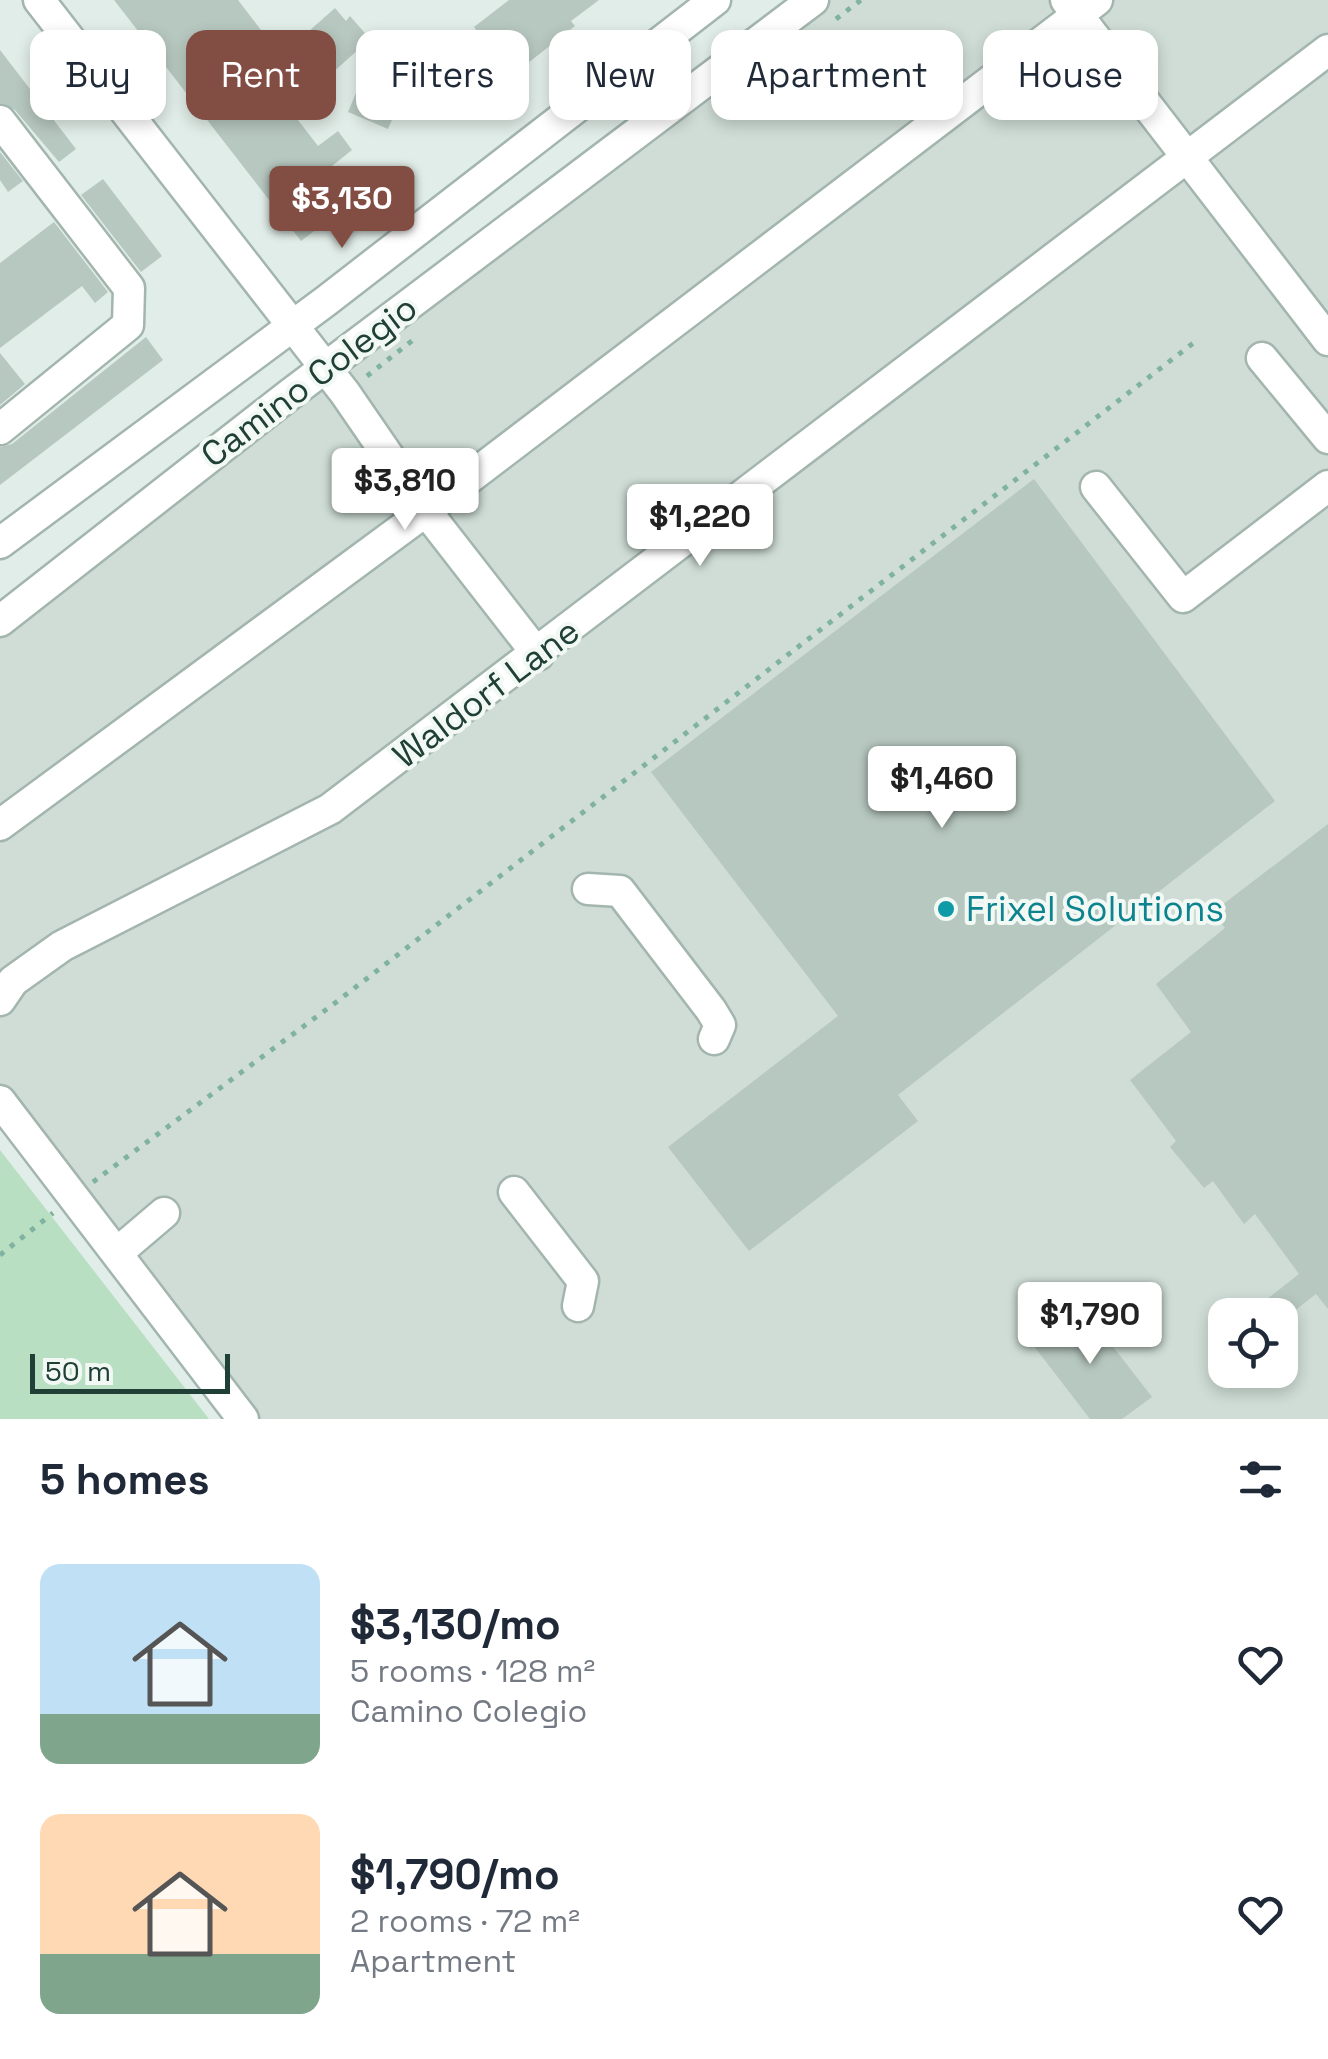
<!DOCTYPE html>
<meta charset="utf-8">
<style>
body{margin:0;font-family:"Space Grotesk",sans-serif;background:#f2f2f3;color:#1f2937;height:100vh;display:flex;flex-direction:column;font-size:38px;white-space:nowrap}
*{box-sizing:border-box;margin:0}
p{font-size:32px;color:#747a83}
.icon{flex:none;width:55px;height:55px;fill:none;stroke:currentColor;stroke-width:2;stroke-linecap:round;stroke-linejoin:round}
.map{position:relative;height:1419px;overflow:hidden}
.details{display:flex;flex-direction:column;background:#fff;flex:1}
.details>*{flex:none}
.hud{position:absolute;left:30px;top:30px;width:1270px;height:90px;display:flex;gap:20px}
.tools{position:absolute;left:1208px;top:1298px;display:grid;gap:20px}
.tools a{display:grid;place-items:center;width:90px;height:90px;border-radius:20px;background:#fff;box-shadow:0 5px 15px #0003;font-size:50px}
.scale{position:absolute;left:30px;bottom:25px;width:200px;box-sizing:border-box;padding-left:10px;border:5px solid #203f36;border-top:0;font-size:28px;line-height:35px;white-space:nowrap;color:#203f36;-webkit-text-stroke:8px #f2f9f5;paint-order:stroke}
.price{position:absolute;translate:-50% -85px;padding:0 22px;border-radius:10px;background:#fff;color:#222;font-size:32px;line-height:65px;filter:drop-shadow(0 2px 5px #0008)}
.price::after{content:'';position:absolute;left:50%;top:60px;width:30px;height:22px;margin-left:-15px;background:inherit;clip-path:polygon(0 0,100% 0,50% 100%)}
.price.on{background:#824d43;color:#fff}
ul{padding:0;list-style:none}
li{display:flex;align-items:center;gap:30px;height:250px;padding:0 40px}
li span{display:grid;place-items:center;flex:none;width:280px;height:200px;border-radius:20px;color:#555}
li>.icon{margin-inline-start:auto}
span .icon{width:120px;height:120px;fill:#fffc;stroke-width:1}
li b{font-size:42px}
h2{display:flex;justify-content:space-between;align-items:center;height:120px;padding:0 40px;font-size:42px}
.pill{padding:0 35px;border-radius:20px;background:#fff;box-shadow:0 5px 15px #0003;font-size:35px;line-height:90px}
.pill.on{background:#824d43;color:#fff}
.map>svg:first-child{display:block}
.built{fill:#cfddd6;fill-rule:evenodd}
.green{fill:#b9dfc3}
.building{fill:#b7c8c0}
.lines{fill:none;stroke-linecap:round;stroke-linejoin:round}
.minor-casing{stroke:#a3b5af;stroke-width:35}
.path{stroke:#80b2a2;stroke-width:5;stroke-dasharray:5 8;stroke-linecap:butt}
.minor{stroke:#fff;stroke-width:30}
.culture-dot{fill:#0f9aa8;stroke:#f2f9f5;stroke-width:4}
.labels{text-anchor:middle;stroke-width:8;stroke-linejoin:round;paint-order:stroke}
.street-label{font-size:35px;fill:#203f36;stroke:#f2f9f5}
.culture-label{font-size:35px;fill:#0d838f;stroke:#f2f9f5;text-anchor:start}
</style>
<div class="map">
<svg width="1328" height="1419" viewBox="0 0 1328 1419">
<rect width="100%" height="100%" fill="#e1ede8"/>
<!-- built -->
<path class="built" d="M813 0H1328V1419H243L0 1101V621ZM1225 1315H1280V1370H1225Z"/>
<!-- green -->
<path class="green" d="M0 1150 209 1419H0Z"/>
<!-- building -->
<path class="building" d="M114 0H238L261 30 225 59 248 72 260 88 268 81 318 146 338 131 352 150 332 166 359 200 347 228 337 236 326 222 301 241Z
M509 0H599L571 21 575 26 485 97 441 118 420 75 456 58 477 42 474 38 479 35 474 27Z
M335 8 346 21 350 16 370 39 330 75 300 39Z
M376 45 404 57 391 89 414 78 400 115 395 113 388 129 348 112Z
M0 50 76 149 59 162 15 110 0 103Z
M0 152 23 181 8 192 0 180Z
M103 179 162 256 141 272 81 195Z
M54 222 108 292 95 303 82 286 0 348V263Z
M146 337 163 360 0 485V447L12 444Z
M0 353 25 384 0 405Z
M1034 479 1275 801 898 1095 918 1121 749 1251 668 1147 838 1016 651 772Z
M1328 824V1309L1316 1294 1289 1315H1247L1299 1274 1255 1214 1244 1224 1213 1181 1204 1188 1170 1147 1176 1141 1130 1080 1191 1032 1156 984 1225 928 1213 912Z
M1080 1304 1152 1397 1122 1419H1090L1030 1341Z"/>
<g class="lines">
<!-- minor casing -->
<g class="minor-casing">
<path id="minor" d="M39 0 345 393 426 511 538 655
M1066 0 1328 340
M0 121 129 288 128 325 0 429
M1262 358 1328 438
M1096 487 1183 597 1328 486
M0 543 326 301 715 0
M0 621 289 395 813 0
M0 825 426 511 1097 0
M588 889 620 891 711 1010 720 1025 714 1039
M0 1000 13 981 62 946 330 809 1328 50
M0 1101 243 1419
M514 1192 583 1281 578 1306
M117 1253 164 1213"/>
</g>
<!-- path -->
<path class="path" d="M836 19 861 0
M367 376 413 340
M93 1182 335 1003 1196 341
M0 1255 53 1213"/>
<!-- minor -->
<use href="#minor" class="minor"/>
</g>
<!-- markers -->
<circle class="culture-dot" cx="946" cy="909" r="10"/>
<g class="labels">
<!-- street labels -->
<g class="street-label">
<text transform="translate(309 381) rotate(-37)" y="12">Camino Colegio</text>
<text transform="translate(486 693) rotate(-37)" y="12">Waldorf Lane</text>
</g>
<!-- culture labels -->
<g class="culture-label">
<text x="966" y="921">Frixel Solutions</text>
</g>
</g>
</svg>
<div class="tools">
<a><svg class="icon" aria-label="locate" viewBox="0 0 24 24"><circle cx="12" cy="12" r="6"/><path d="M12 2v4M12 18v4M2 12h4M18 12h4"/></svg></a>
</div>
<div class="scale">50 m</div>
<b class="price on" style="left:342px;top:251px">$3,130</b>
<b class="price" style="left:405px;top:533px">$3,810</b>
<b class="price" style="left:700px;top:569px">$1,220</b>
<b class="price" style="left:942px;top:831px">$1,460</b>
<b class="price" style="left:1090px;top:1367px">$1,790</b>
<div class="hud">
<a class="pill">Buy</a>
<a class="pill on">Rent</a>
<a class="pill">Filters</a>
<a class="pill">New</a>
<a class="pill">Apartment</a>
<a class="pill">House</a>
</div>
</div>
<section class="details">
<h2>5 homes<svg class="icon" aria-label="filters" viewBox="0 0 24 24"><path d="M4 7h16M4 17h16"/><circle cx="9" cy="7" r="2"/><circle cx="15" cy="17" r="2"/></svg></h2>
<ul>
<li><span style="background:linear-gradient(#bfe0f5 75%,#7fa58c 0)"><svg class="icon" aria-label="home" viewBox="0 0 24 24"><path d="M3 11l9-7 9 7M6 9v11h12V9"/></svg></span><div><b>$3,130/mo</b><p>5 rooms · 128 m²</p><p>Camino Colegio</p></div><svg class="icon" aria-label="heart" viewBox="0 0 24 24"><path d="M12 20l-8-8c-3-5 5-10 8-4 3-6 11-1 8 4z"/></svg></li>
<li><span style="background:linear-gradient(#ffd9b3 70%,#7fa58c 0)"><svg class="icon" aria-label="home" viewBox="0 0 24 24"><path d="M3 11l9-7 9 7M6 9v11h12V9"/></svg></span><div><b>$1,790/mo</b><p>2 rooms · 72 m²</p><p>Apartment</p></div><svg class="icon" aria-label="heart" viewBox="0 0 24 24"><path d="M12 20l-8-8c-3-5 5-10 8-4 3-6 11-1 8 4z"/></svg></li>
</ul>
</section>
